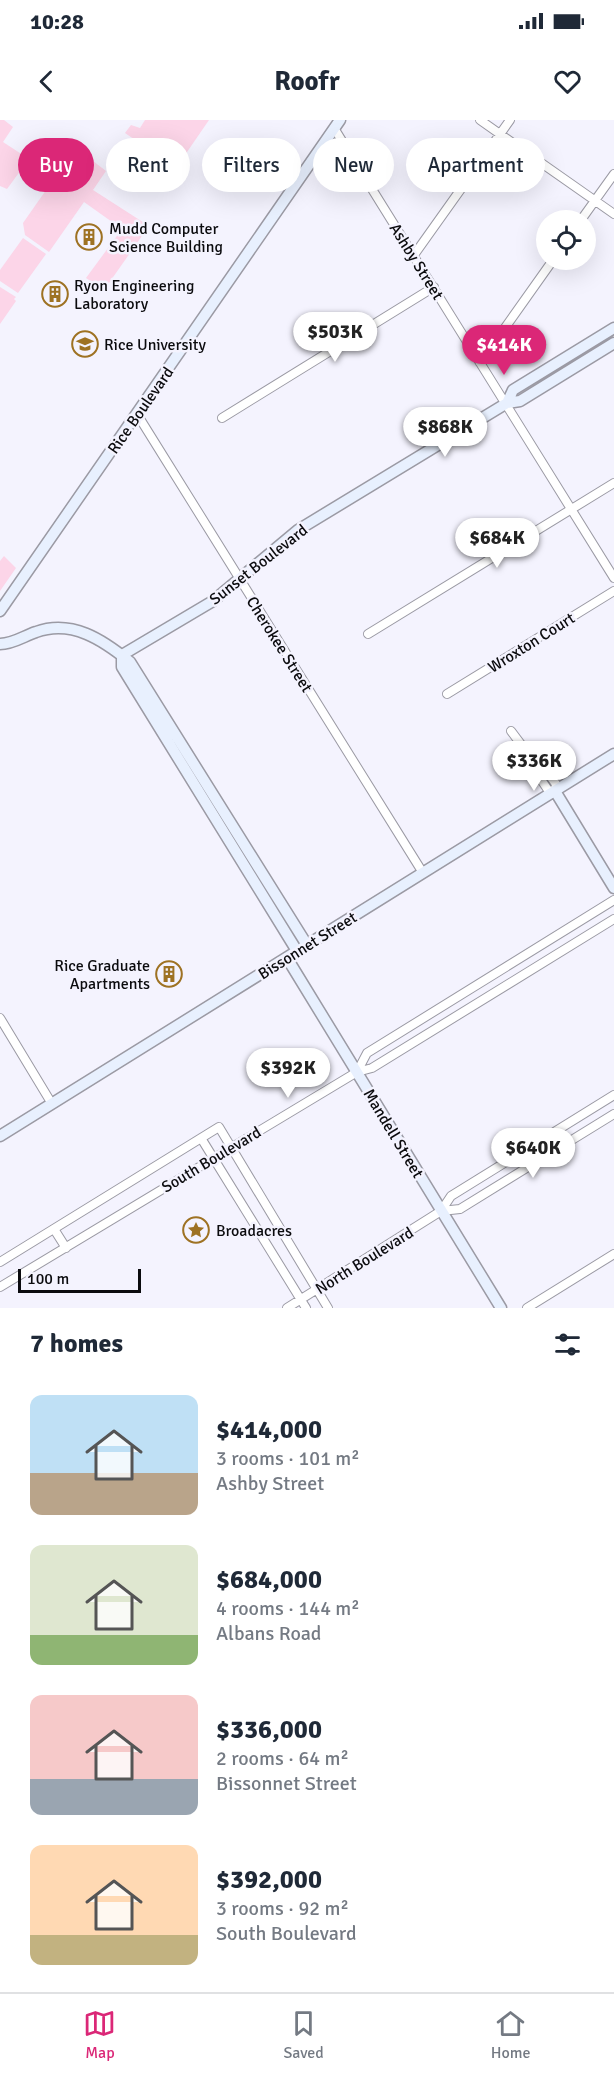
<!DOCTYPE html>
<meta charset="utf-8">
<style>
body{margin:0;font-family:Signika,sans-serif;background:#f6f6f7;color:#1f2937;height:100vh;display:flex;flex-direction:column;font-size:22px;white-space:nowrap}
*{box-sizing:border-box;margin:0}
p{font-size:20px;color:#747a83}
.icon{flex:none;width:33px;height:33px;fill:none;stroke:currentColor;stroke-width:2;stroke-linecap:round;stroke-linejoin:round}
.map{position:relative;height:1188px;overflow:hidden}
.details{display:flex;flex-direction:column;background:#fff;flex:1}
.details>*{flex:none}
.top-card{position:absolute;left:18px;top:18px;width:579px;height:54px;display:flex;gap:12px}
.fabs{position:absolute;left:536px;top:90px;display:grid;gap:12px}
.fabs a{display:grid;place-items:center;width:60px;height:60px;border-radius:50%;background:#fff;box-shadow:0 6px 24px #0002;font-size:30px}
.scale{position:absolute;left:18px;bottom:15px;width:123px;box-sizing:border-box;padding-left:6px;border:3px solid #0b0b0e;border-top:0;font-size:16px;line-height:21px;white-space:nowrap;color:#0b0b0e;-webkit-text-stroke:4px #f4f3fe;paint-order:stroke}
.price{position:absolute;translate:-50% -51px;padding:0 14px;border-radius:21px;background:#fff;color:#222;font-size:20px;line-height:39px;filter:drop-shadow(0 2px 3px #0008)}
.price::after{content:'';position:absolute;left:50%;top:36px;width:18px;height:14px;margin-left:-9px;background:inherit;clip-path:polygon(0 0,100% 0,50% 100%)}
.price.active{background:#db2777;color:#fff}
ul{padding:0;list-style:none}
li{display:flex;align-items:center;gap:18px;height:150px;padding:0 30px}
li span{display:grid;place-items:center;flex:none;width:168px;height:120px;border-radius:12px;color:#555}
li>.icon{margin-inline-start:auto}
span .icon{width:72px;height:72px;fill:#fffc;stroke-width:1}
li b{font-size:26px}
h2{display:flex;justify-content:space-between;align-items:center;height:72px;padding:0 30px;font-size:26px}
.chip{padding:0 21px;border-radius:27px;background:#fff;box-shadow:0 6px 24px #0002;font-size:21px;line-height:54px}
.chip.active{background:#db2777;color:#fff}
.status{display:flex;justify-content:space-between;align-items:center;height:42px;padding:0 30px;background:#fff;direction:ltr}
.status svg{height:16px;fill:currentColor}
header{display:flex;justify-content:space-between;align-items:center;height:78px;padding:0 30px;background:#fff;font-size:27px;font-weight:700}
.dock{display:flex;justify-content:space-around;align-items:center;height:84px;border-top:2px solid #e0e1e3;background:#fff;font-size:16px;color:#747a83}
.dock a{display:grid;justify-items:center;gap:3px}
.dock .active{color:#db2777}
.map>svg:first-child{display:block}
.green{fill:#fcd5e8}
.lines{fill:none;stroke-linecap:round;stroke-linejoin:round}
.street-casing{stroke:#9b9aa4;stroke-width:10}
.secondary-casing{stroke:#9b9aa4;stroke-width:13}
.street{stroke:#fff;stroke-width:8}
.secondary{stroke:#e8f0fe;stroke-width:10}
.labels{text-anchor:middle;stroke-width:5;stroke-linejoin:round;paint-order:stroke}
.poi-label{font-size:16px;fill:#0b0b0e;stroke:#f4f3fe;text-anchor:start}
.street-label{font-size:16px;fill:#0b0b0e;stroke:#f4f3fe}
</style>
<div class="status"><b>10:28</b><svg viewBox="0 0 49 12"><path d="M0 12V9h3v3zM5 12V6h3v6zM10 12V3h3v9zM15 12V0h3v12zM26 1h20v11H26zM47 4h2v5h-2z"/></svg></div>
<header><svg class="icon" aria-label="back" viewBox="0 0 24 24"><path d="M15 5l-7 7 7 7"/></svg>Roofr<svg class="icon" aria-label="heart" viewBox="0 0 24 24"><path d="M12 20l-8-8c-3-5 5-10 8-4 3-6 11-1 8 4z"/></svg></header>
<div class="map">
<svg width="614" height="1188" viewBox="0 0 614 1188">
<rect width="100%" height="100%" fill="#f4f3fe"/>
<!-- green -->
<path class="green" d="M0 0H4L13 7 3 22 29 39 7 69 0 66Z
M145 0H209L176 48 125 13 131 5 140 8Z
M93 41 106 51 93 70 149 106 104 170 86 158 122 109 84 82 49 132 25 115 23 103 51 63 56 67 72 44 84 52Z
M23 118 46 134 18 173 0 161V150Z
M0 167 16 177 14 179 16 181 0 204Z
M4 436 16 448 0 471V441Z"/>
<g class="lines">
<!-- street casing -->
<g class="street-casing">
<path id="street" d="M480 0 614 94
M334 8 614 458
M581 100 614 54
M414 135 510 0
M480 243 553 140
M137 294 423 753
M222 298 434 167
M368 514 614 363
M447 574 614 471
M511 611 541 651 540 658 548 670 555 671 556 664 547 652 541 651
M0 898 52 984
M357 952 367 933 614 780
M201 1018 306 1188
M441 1091 460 1089 614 994
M54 1109 66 1128
M0 1142 219 1007 328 1188
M0 1167 357 952 372 948 614 799
M287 1188 441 1091 451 1076 614 975
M527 1188 614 1134"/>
</g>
<!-- secondary casing -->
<g class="secondary-casing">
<path id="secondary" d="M507 283 513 270 614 208
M0 491 340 0
M0 524C13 524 24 516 36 512 72 499 103 520 130 542L307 825
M122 535 213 481 298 410 507 283 520 281 614 223
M122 535V547L297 831
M555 671 614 768
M287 838 501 1188
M0 1016 614 634"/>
</g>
<!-- street -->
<use href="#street" class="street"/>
<!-- secondary -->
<use href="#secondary" class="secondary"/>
</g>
<!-- icons -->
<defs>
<g id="building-ring" transform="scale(1.35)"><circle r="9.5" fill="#f4f3fe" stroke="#9e7223" stroke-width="1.5"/><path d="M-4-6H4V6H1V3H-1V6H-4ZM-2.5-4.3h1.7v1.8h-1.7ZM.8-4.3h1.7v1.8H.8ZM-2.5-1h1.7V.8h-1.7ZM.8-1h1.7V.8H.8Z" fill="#9e7223"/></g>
<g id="university-ring" transform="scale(1.35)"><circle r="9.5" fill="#f4f3fe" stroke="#9e7223" stroke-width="1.5"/><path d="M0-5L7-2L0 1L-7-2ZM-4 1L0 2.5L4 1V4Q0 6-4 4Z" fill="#9e7223"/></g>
<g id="sight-ring" transform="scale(1.35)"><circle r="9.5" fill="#f4f3fe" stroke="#9e7223" stroke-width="1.5"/><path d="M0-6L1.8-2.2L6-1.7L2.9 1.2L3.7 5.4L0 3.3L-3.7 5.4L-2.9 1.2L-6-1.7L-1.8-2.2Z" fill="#9e7223"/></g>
</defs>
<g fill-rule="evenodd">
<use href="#building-ring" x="89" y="117"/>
<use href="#building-ring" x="55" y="174"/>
<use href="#university-ring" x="85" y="224"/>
<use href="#building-ring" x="169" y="854"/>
<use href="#sight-ring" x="196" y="1110"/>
</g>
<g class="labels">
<!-- poi labels -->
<g class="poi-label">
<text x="109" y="114">Mudd Computer<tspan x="109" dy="18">Science Building</tspan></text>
<text x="74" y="171">Ryon Engineering<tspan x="74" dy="18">Laboratory</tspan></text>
<text x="104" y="230">Rice University</text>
<text x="150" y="851" text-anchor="end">Rice Graduate<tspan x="150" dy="18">Apartments</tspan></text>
<text x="216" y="1116">Broadacres</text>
</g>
<!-- street labels -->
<g class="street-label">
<text transform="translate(417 141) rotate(58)" y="6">Ashby Street</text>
<text transform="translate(140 290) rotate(-55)" y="6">Rice Boulevard</text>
<text transform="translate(258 444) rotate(-38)" y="6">Sunset Boulevard</text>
<text transform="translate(531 522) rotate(-32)" y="6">Wroxton Court</text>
<text transform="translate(280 524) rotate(58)" y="6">Cherokee Street</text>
<text transform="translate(307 825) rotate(-32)" y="6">Bissonnet Street</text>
<text transform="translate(394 1013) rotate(59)" y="6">Mandell Street</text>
<text transform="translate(211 1039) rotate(-31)" y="6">South Boulevard</text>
<text transform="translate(364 1140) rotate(-32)" y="6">North Boulevard</text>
</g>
</g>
</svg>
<div class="fabs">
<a><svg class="icon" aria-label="locate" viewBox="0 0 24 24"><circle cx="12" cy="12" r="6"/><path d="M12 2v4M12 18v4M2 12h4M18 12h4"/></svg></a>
</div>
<div class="scale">100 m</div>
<b class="price" style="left:335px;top:243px">$503K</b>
<b class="price active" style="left:504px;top:256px">$414K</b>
<b class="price" style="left:445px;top:338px">$868K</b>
<b class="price" style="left:497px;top:449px">$684K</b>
<b class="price" style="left:534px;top:672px">$336K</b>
<b class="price" style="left:288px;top:979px">$392K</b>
<b class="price" style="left:533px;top:1059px">$640K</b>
<div class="top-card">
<a class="chip active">Buy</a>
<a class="chip">Rent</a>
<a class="chip">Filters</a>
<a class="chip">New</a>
<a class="chip">Apartment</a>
</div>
</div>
<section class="details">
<h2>7 homes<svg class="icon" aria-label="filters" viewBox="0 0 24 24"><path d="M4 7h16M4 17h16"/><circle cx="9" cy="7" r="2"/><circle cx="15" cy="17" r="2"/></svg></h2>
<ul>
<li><span style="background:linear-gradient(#bfe0f5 65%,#b9a48a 0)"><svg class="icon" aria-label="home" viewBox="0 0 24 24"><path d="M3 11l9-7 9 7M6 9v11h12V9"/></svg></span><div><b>$414,000</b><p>3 rooms · 101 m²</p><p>Ashby Street</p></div></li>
<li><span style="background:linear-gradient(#dfe7d0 75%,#8fb573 0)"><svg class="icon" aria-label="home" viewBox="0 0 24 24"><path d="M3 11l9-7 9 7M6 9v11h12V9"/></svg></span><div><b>$684,000</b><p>4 rooms · 144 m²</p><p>Albans Road</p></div></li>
<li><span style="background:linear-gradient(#f6c9c9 70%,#9aa5b1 0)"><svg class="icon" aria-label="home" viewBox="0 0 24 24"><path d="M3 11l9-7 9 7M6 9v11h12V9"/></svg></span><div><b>$336,000</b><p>2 rooms · 64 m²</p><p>Bissonnet Street</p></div></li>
<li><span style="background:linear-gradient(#ffd9b3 75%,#c2b280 0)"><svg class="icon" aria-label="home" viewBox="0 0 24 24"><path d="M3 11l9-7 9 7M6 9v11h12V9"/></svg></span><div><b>$392,000</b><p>3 rooms · 92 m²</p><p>South Boulevard</p></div></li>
</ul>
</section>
<nav class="dock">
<a class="active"><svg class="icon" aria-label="map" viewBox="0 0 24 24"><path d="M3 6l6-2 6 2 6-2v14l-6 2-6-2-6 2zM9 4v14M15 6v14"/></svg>Map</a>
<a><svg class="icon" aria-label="saved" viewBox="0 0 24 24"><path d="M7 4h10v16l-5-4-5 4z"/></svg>Saved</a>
<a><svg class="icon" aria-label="home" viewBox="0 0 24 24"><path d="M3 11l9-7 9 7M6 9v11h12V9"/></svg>Home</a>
</nav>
